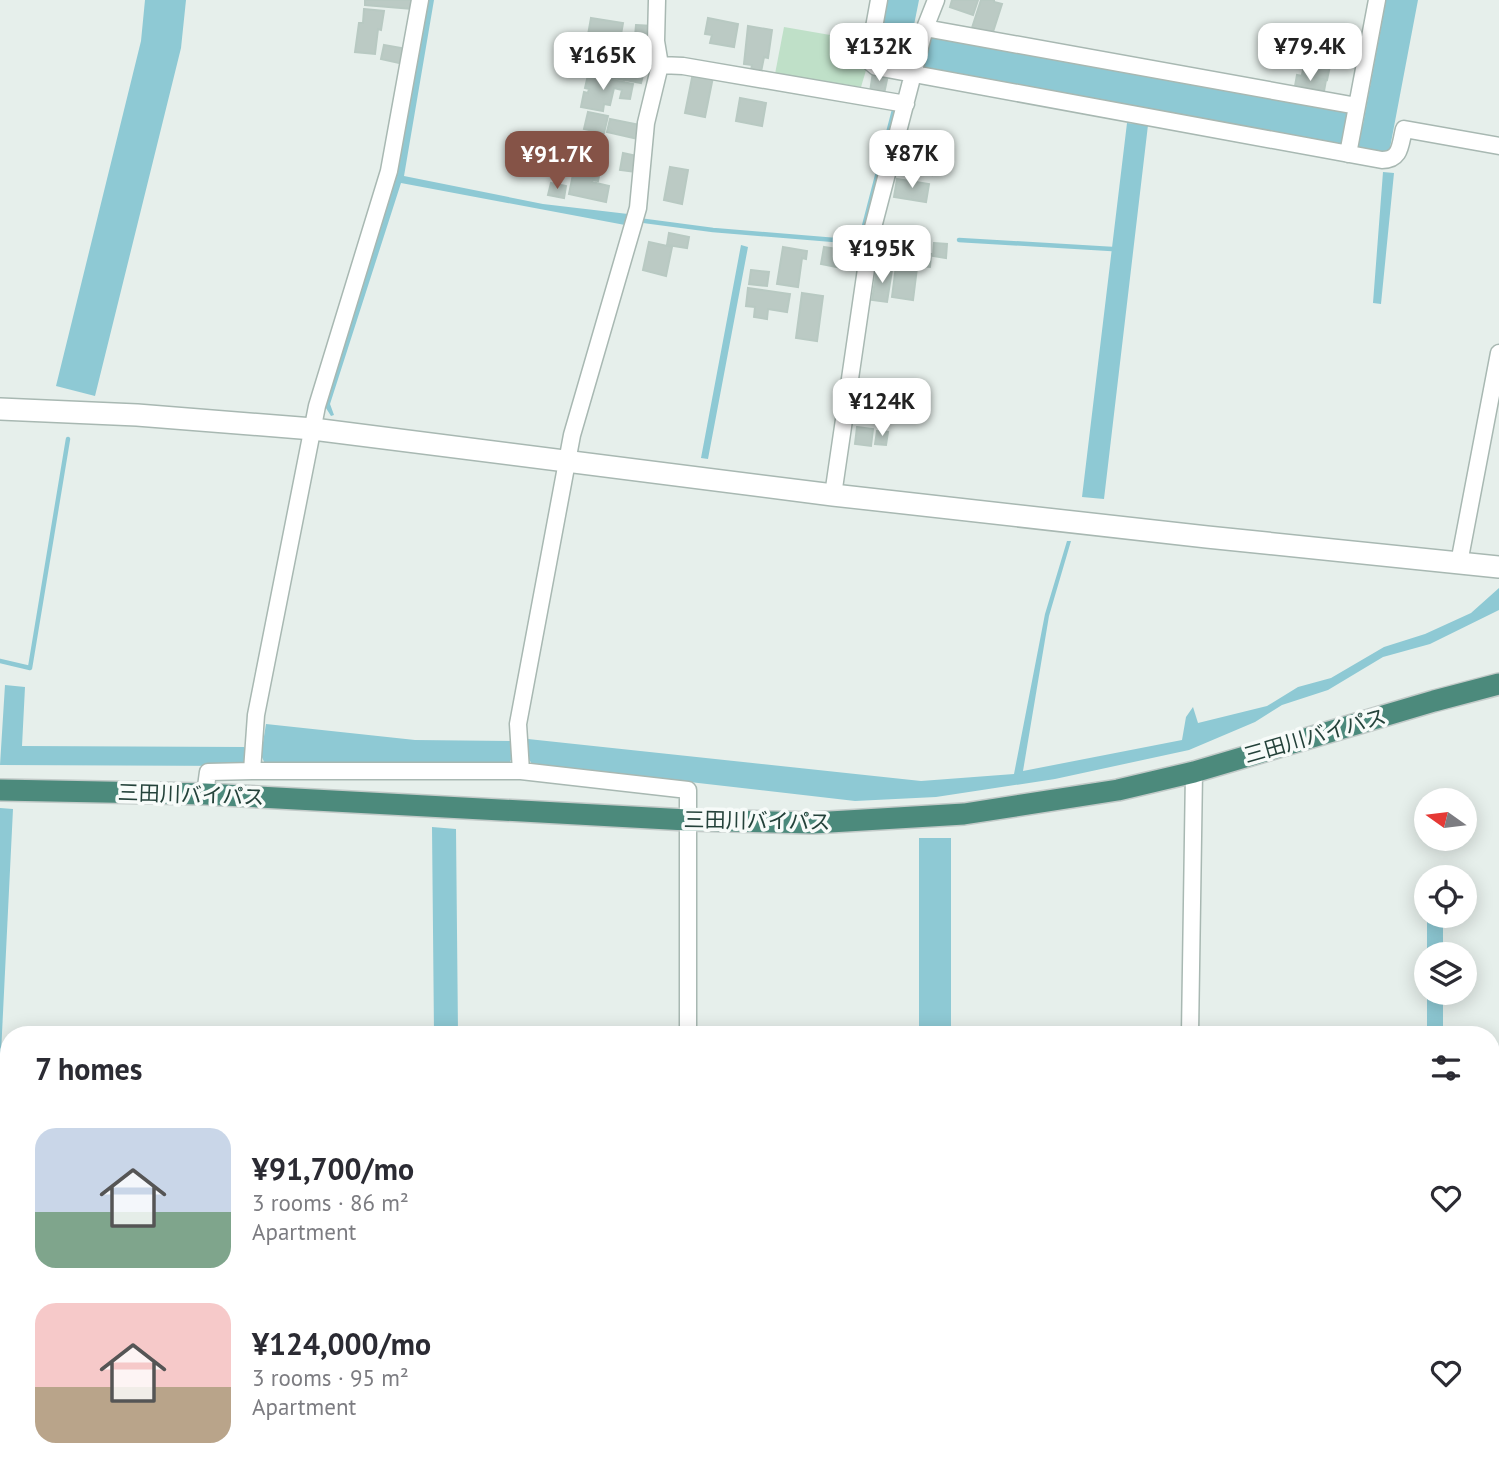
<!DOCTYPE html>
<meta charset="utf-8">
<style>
body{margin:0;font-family:"PT Sans","Noto Sans JP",sans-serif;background:#f2f2f3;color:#2b2b33;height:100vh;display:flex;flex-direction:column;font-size:26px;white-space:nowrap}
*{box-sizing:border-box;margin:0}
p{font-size:23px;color:#7c7c81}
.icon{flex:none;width:38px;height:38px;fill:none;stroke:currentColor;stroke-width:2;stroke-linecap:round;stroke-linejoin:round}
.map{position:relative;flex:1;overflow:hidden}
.side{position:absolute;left:0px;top:1026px;width:1500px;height:450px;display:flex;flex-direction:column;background:#fff;border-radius:28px 28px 0 0;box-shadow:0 4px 18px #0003}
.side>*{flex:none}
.needle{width:46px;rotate:284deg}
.tools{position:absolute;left:1414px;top:788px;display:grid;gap:14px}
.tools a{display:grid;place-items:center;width:63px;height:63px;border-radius:50%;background:#fff;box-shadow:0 4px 18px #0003;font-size:35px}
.price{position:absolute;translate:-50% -60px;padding:0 16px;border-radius:14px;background:#fff;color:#222;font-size:23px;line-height:46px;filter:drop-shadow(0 2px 4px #0008)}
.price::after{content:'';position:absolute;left:50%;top:42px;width:21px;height:16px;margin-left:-10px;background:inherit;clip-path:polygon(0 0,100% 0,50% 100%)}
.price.selected{background:#855347;color:#fff}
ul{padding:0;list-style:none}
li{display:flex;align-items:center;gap:21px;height:175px;padding:0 35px}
li span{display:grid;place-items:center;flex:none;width:196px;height:140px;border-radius:21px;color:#555}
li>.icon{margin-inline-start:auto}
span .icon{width:84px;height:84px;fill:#fffc;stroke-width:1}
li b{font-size:30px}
h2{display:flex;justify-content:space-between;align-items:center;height:84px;padding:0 35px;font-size:30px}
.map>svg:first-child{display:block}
.green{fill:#bfe0c8}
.water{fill:#8ec9d4}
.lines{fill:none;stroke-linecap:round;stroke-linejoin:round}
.stream{stroke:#8ec9d4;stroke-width:4.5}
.building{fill:#bbcac4;stroke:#b8c9c2;stroke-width:2}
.minor-casing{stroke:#a8b8b2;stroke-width:19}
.tertiary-casing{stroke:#a8b8b2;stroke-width:24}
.trunk-casing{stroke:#c2cac8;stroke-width:24}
.minor{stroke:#fff;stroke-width:16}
.tertiary{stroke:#fff;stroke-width:21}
.trunk{stroke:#4c8a7c;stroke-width:21}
.labels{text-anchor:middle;stroke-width:7;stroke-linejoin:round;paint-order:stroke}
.street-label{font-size:21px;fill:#24423a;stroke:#f7fbf9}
</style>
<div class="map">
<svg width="1499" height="1475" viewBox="0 0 1499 1475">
<rect width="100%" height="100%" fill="#e6efeb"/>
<!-- green -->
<path class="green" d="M784 27 865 41 867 67 861 87 775 74Z"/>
<!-- water -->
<path class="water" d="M145 0H186L181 48 95 396 56 386 141 41Z
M427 0H434L404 176 543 204 628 214 625 225 401 183 330 404 334 415 331 416 324 405 397 173Z
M887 0H919L911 40 929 44 931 37 1348 113 1347 121 1363 124 1386 0H1418L1389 153 1359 147V141L1344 138 1342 145 924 69 925 62 908 59 904 63 877 58Z
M1127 123 1148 125 1104 499 1082 497Z
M1383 172 1394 173 1381 304 1373 303Z
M741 245 748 247 708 459 701 458Z
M1067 541H1071L1049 616 1023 771 1182 740 1186 717 1193 707 1198 723 1267 706 1298 687 1331 678 1384 647 1425 634 1471 613 1499 588V610L1430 644 1383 657 1328 690 1282 705 1255 722 1189 750 1055 779 936 797 855 801 532 764 526 755 528 739 921 781 1014 774 1045 614Z
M5 685 25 687 22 746 244 747 249 755 243 766 0 765Z
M266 724 415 740 511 741 513 755 510 762 265 764 261 755Z
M0 808 13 809 0 1074Z
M432 827 456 829 458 1034H434Z
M919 838H951V1034H919Z
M1427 915H1443V954H1427Z
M1427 992H1443V1034H1427Z"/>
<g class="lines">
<!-- stream -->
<path class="stream" d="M645 221 713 230 859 242
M864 226 894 110
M959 240 1112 249
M0 661 30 668 68 439"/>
</g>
<!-- building -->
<path class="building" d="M365 0H412V9L365 5Z
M952 0H978L973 15 950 7Z
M981 0H994V2L1002 4 992 35 972 28Z
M364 9 384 11 381 30 378 29 375 54 355 52 359 23H363Z
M591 18 623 23 617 57 585 52Z
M708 18 738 24 734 47 710 43 712 35 705 34Z
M636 25 653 26 652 39 635 37Z
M748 26 772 30 768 58 764 57 761 72 751 70 752 65 744 64Z
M1311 28 1340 33 1334 61H1331L1327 80 1302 75Z
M384 45 407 49 404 64 381 59Z
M581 57 627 67 624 80 579 71Z
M628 67 644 71 641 83 625 80Z
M873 72 888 75 884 94 870 92Z
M693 73 713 77 705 117 685 113Z
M588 75 633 84 630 99 620 98 622 90 614 88 610 105 604 104 603 111 581 107 584 92 588 93 589 89 585 88Z
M1297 75 1326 80 1324 91 1295 86Z
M740 98 766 103 762 126 736 121Z
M588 112 608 116 604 133 584 129Z
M610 119 640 125 638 139 607 132Z
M919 136 938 139 932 175 907 171 912 143 918 144Z
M578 150 598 154 595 170 600 171 598 181 593 180 592 182 609 186 606 202 569 194Z
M623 153 637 156 635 172 620 170Z
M670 167 688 170 682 204 664 200Z
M897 179 929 184 926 202 894 197Z
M551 183 566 186 564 198 548 195Z
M669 233 689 237 687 248 667 245Z
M649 242 672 247 666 276 643 270Z
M934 243 947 244 946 258 933 256Z
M783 247 807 251 806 259 802 258 798 287 777 284Z
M824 247 851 251 847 269 821 264Z
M911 252 931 254 930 267 910 265Z
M896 266 917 268 913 300 892 297Z
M877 268 892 270 887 302 872 300Z
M751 270 769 272 767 286 749 284Z
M748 288 790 294 787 312 768 309 767 319 754 317 755 307 746 306Z
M802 293 823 296 817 341 796 338Z
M873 386 894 388 890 421 869 418Z
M857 427 873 429 871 446 855 444Z
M877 431 888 432 886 445 875 444Z
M960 1466H985V1475H960Z
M1235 1466H1258L1257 1475H1234Z"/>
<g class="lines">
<!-- minor casing -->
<g class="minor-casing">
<path id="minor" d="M657 0 656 41 660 65 646 123 638 208 572 435 518 724 521 771 688 790V1034
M879 0 869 55 870 62 876 67 1382 160C1401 160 1400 145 1404 129L1499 146
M925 28 1357 106
M660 65 683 66 906 104
M1348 154 1377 0
M833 495 871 235 925 28 936 0
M1459 563 1499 353
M252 771H521
M205 794 208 772 252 771 256 715 317 406 389 171 420 0
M1190 1034 1194 772
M0 1297H9
M1491 1301 1499 1300
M689 1466V1475
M1060 1466 1070 1467 1093 1475
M1314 1475V1466"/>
</g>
<!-- tertiary casing -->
<g class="tertiary-casing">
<path id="tertiary" d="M0 409 137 415 313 429 833 495 1207 537 1499 567"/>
</g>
<!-- trunk casing -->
<g class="trunk-casing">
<path id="trunk" d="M0 790 205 794 687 820 813 823 964 814 1118 790 1194 772 1434 701 1499 684"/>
</g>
<!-- minor -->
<use href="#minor" class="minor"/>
<!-- tertiary -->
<use href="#tertiary" class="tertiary"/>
<!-- trunk -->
<use href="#trunk" class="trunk"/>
</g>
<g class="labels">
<!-- street labels -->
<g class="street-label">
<text transform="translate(1315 736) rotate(-16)" y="7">三田川バイパス</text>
<text transform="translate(191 795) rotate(2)" y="7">三田川バイパス</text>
<text transform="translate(757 821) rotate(1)" y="7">三田川バイパス</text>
</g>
</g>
</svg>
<div class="tools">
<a><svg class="needle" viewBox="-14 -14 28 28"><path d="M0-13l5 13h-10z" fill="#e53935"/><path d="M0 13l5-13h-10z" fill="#7c7c81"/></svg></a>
<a><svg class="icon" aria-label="locate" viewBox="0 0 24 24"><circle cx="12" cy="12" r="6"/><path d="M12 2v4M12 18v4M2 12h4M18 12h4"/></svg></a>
<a><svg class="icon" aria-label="layers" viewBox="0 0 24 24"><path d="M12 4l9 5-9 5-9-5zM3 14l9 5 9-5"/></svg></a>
</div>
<b class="price" style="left:879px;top:83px">¥132K</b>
<b class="price" style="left:1310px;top:83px">¥79.4K</b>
<b class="price" style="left:603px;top:92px">¥165K</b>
<b class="price" style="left:912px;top:190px">¥87K</b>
<b class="price selected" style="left:557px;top:191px">¥91.7K</b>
<b class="price" style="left:882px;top:285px">¥195K</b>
<b class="price" style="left:882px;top:438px">¥124K</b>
<section class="side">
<h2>7 homes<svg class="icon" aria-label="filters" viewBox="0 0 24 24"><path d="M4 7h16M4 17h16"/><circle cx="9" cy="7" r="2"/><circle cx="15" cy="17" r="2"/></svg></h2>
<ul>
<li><span style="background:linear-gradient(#c9d6e8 60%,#7fa58c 0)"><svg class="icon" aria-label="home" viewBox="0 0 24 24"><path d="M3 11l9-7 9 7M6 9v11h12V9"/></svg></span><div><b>¥91,700/mo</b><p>3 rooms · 86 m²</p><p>Apartment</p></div><svg class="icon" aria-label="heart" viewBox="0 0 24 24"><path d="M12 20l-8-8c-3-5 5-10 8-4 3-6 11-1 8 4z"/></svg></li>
<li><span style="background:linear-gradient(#f6c9c9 60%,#b9a48a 0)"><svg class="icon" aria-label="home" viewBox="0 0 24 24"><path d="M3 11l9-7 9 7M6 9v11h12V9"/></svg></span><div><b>¥124,000/mo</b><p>3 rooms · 95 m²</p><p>Apartment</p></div><svg class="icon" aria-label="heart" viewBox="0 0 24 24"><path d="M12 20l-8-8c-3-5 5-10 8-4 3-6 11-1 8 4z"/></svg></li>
</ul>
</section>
</div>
